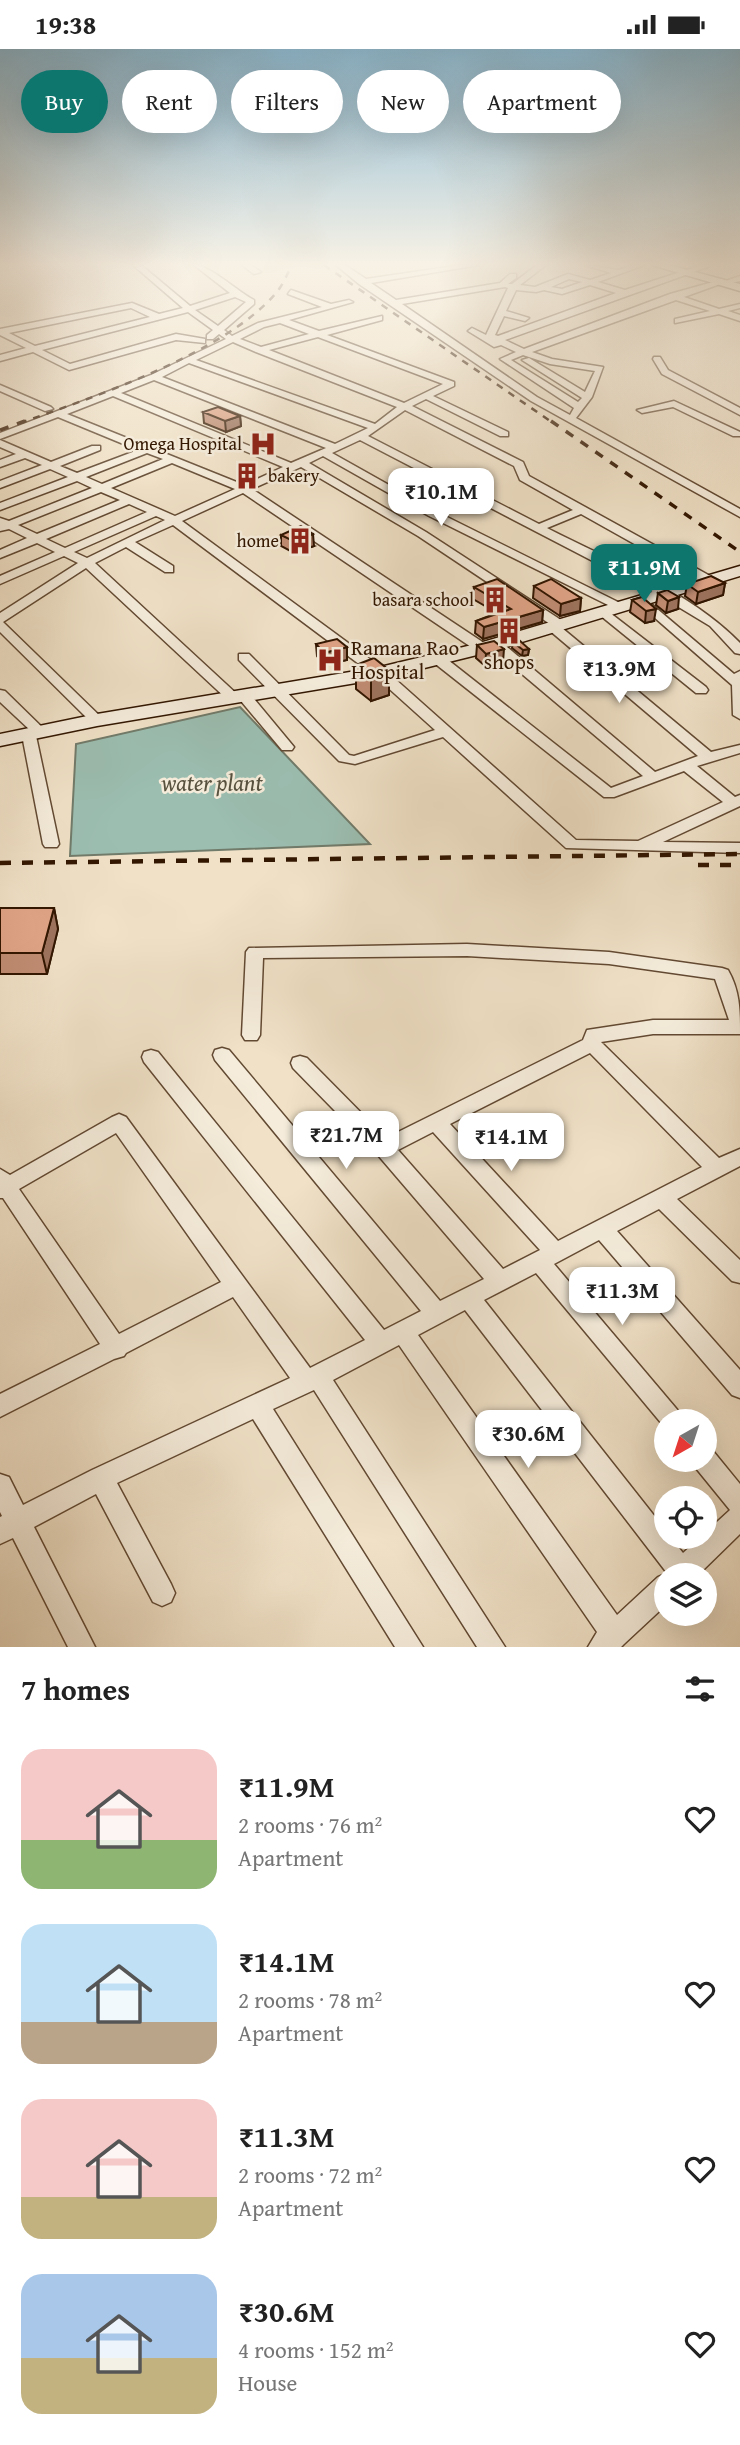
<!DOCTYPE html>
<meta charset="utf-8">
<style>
body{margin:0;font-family:"Gentium Book Plus",serif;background:#f6f6f6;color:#222;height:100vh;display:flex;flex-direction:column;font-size:26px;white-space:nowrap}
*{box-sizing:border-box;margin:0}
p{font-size:23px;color:#767676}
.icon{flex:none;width:38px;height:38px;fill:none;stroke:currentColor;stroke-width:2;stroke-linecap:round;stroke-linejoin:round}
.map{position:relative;height:1598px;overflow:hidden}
.panel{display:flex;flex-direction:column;background:#fff;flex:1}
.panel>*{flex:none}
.guide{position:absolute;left:21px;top:21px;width:698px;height:63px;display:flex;gap:14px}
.needle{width:46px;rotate:219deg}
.tools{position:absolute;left:654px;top:1360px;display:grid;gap:14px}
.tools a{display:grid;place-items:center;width:63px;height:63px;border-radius:50%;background:#fff;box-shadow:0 7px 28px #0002;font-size:35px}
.price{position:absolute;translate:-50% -60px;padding:0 16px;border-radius:14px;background:#fff;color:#222;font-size:23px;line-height:46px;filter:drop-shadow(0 2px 4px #0008)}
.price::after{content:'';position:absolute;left:50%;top:42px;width:21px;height:16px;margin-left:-10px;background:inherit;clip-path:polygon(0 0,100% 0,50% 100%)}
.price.active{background:#0f766e;color:#fff}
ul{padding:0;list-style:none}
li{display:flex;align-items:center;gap:21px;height:175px;padding:0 21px}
li span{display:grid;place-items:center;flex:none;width:196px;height:140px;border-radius:21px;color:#555}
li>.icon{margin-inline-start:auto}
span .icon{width:84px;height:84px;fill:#fffc;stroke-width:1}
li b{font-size:30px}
h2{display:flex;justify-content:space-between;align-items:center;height:84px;padding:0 21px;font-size:30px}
.pill{padding:0 24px;border-radius:32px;background:#fff;box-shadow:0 7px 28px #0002;font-size:24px;line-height:63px}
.pill.active{background:#0f766e;color:#fff}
.status{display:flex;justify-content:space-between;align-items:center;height:49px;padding:0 35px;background:#fff;direction:ltr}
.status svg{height:19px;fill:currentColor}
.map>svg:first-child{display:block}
.water{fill:#9bbeb1;stroke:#717b6a;stroke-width:2}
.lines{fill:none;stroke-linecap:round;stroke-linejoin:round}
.street-casing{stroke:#624932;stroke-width:3}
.secondary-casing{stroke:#321600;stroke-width:3}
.street{fill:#f5ecdb;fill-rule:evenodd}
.secondary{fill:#f5ecdb;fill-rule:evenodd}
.rail-far2{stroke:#321600;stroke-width:2.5;stroke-dasharray:7 7;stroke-linecap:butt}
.rail-far1{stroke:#321600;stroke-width:3.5;stroke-dasharray:9 9;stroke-linecap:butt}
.rail{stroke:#321600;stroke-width:4.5;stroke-dasharray:11 11;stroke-linecap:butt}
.wall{fill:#c18d74;stroke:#321600;stroke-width:2}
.shaded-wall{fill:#9d735e;stroke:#321600;stroke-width:2}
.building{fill:#e0a487;stroke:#321600;stroke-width:2}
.labels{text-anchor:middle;stroke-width:5;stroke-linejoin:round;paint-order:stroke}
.far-poi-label{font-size:18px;fill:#321600;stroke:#f5ecdb;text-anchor:end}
.poi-label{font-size:21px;fill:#321600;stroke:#f5ecdb;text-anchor:start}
.water-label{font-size:23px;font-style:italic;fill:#57513e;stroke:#f5ecdb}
</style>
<div class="status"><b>19:38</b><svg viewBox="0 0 49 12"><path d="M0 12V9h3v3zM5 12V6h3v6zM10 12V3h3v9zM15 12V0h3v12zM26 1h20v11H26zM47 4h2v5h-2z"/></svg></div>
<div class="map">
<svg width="740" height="1598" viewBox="0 0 740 1598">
<rect width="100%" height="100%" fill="#f0e1c7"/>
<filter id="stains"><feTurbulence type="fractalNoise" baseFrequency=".00286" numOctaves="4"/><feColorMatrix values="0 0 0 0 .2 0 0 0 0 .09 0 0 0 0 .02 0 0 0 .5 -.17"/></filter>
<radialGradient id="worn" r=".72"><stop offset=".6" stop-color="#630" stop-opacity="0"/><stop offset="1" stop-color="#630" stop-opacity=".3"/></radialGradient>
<!-- water -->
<path class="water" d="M240 658 370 795 70 807 76 695Z"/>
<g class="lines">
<!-- street casing -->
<g class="street-casing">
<path id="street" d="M133 216H141L190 257 230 244 194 216C210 216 238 243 254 251V255L224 281 232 287 258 274 322 258 288 245 291 241 331 255 349 251 353 253 289 271 319 282 382 267V271L327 286 454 333V337L433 347 508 383V387H500L426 350 412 357 523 413 529 427 712 528V534H704L581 465 547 479C611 512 690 542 740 594V605L735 604 710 577 662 548 360 391 332 404 437 463 628 558 626 561H618L429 467 323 407 309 414 426 483 564 573 566 576 562 579 711 703 740 696V704L697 717 735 748 740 746V757L663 793 740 794V804L566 799 443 688 355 715 339 712 239 611V605H249L349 706 354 707 435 681 375 627 173 476 135 493 173 517V523H165L126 498 95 514 239 647 250 645 294 698 292 701H282L241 652 230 653 86 519 3 573 104 671 102 674H92L0 583V564L78 514 64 507 0 535V527L55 503 37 494 0 509V501L27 489 9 480 0 482V469L9 472 92 439 77 432 0 461V454L68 428 50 420 0 439V432L42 416 25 409 0 418V411L16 405 0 398V391L51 413 92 397H100V401L60 417 77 424 138 401 58 368 0 390V384L151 326 226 290 219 285 213 290H207V286L213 281 188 263 42 301 70 315 176 285 205 290V294L176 291 69 321 33 303 0 312V306L26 299 0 286V280L132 254 159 265 183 259ZM235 248 246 253 218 277 195 261ZM131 259 150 268 35 297 9 284ZM280 274 309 285 261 298 240 290 264 278ZM318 288 443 335 404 354 269 301ZM233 293 256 303 397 358 375 375 196 311ZM189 314 368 379 335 395 162 328ZM154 331 326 399 291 414 121 344ZM113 347 283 418 244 436 67 365ZM405 361 514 417 520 431 573 461 539 475 368 387ZM147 404 163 410 102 435 86 428ZM172 414 235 440 175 467 111 439ZM301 418 418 487 550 575 547 578 549 581 698 707 655 723 500 592H490V598L643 727 611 739 443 607H433V613L604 748H614L684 722 723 753 638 792 576 791 385 621 182 472 243 444 477 602H487V596L252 440ZM101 443 120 451 37 485 18 476ZM129 455 147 463 65 499 46 490ZM156 467 165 471 87 509 74 503Z
M242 216H251L261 223 254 225Z
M336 216H345L366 230 461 216H479L371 234 396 251 500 234 510 225H516V229L508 235H512L537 216H546L520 236 535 238 568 225 590 231 611 224 585 216 619 221 633 216H644L598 233 625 241 702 216H713L505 291 524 300 670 245 720 231V235L684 248 719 260 740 255V259L728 262 740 266V272L719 265 675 274V270L710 262 676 251 532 303 552 310 603 318 592 348 576 369 740 460V468L531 352 359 235ZM569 230 582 233 562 240 551 238ZM590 236 616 244 498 287 495 286 504 267 525 272 529 269 506 262 516 241 536 243 544 241 562 245ZM505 238 508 239 486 286 472 279 468 282 494 298 501 296 516 303 500 310 574 359 570 366 537 348 402 255ZM523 306 550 315 595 322 585 343 529 309 522 311 582 349 578 353 511 311Z
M740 227V232L727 235 723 233Z
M654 308H660L668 321 740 359V366L662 325 653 310Z
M0 336 51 358 53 360 45 362 0 342Z
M674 352 740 383V387H733L673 358 642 364 637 361Z
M643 548 734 625 740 622V670L733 666 732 636 639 555V549Z
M605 560 706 638 708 641 706 644H696L601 567 599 564Z
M0 641 5 642 48 684 46 687H36L59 795 57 798H45L43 795 22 686 24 683 31 682 0 653Z
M467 895 609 903 722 919 728 921C740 942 740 961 740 985H653L601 993 719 1109 740 1100V1117L677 1150 740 1211V1234L732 1232 659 1160 617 1182 740 1321V1349L732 1346 599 1191 554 1215 680 1364 684 1372H667V1381L536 1224 484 1251 667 1483V1488H670L683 1504 701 1488H705V1484L730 1461 695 1418 692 1410H705V1399L713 1402 740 1435V1485L698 1526H667V1555L624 1595 621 1598H588L597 1583 399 1296 333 1331 505 1598H477L314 1341 273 1360 423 1598H395L253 1370 117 1434 171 1535 175 1544 171 1553 162 1557 153 1553 96 1445 34 1478 95 1598H68L13 1489 0 1495V1468L2 1467 0 1463V1425L9 1428 23 1456 92 1421 290 1329 233 1248 126 1304 124 1307 114 1310 0 1368V1345L100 1295 3 1149H0V1120L10 1126 112 1068 119 1065 126 1068 310 1319 365 1291 144 1013 142 1008 144 1003 151 1001 158 1003 384 1281 421 1262 215 1011 213 1006 215 1001 222 999 229 1001 440 1252 484 1230 377 1105 293 1019 291 1014 293 1009 300 1007 307 1009 386 1089 583 991 587 981 653 971H729L715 930 609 915 467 907 263 909 260 986 257 991H245L242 986 246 903 249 899ZM590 1004 702 1118 558 1192 450 1075ZM433 1083 540 1201 503 1220 398 1101ZM116 1084 221 1233 119 1285 19 1140ZM465 1261 667 1524 658 1528 617 1566 418 1286Z"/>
</g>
<!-- secondary casing -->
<g class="secondary-casing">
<path id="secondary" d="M652 216H669L740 235V242Z
M740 517V527L489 603 380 630 97 677 0 697V685L97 665 380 618 476 595Z"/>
</g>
<!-- street -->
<use href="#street" class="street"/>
<!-- secondary -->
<use href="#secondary" class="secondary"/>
<!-- rail-far2 -->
<path class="rail-far2" d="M324 216 553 374
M20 374C94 348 225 304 276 244 283 236 287 225 292 216"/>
<!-- rail-far1 -->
<path class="rail-far1" d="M551 372 740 503
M0 381 25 372"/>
<!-- rail -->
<path class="rail" d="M0 814 740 805
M698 816H740"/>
</g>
<!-- wall -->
<path class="wall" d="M203 363 240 367 241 377 226 383 204 374Z
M281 486 314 497 294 504 281 497Z
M725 534 723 546 696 555 685 547 687 535Z
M534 537 581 549 580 562 560 567 533 549Z
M474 538 543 561 542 573 483 590 475 584 476 572 497 564 473 550Z
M658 544 678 560 666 564 656 556Z
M642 548 654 572 645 574 630 563 632 551Z
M513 593 529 600 528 606 522 607 512 599Z
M316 595 347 598V611L324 616 317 607Z
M477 596 503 613 485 617 476 609Z
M356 616 389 621V646L371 652 356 640Z
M0 859H54L58 880 47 925H0Z"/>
<!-- shaded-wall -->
<path class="shaded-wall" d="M240 367 241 377 226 383 225 372Z
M313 485 314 497 294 504 293 492Z
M725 534 723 546 696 555 698 543Z
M679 548 678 560 666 564 668 552Z
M581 549 580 562 560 567 561 555Z
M656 560 654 572 645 574 646 562Z
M543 561 542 573 483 590 484 578Z
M347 598V611L324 616V604Z
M504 600 503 613 485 617 486 605Z
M529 600 528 606 522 607 523 601Z
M389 621V646L371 652V627Z
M54 859 58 880 47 925 42 904Z"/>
<!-- building -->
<path class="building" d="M218 358 240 367 225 372 203 363Z
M301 477 313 485 293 492 281 486Z
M711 527 725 534 698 543 687 535Z
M497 530 543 561 484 578 476 572 511 560 474 538Z
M551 530 581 549 561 555 534 537Z
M667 541 679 548 668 552 658 544Z
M642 548 656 560 646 562 632 551Z
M337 590 347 598 324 604 316 595Z
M519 591 529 600 523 601 513 593Z
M494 592 504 600 486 605 477 596Z
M374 609 389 621 371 627 356 616Z
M0 859H54L42 904H0Z"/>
<!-- sky -->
<linearGradient id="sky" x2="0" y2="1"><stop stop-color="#89b8d2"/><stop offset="0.49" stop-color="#f8f2e6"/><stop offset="1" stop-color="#f8f2e6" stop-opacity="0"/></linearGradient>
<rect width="740" height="439" fill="url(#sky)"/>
<!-- icons -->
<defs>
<g id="hospital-bare" transform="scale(2.1)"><path d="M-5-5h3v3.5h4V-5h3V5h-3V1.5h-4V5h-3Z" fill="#8f2418" stroke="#f5ecdb" stroke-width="2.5" paint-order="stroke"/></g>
<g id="building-bare" transform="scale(2.1)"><path d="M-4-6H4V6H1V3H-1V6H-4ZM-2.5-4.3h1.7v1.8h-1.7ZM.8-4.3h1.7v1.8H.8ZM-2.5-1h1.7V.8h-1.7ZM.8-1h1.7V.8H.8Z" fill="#8f2418" stroke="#f5ecdb" stroke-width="2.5" paint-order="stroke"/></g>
</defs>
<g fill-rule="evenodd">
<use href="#hospital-bare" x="263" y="395"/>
<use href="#building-bare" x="247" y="427"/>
<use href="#building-bare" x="300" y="492"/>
<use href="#building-bare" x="495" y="551"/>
<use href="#building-bare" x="509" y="582"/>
<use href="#hospital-bare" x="330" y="611"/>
</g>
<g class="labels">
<!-- far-poi labels -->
<g class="far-poi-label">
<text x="242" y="401">Omega Hospital</text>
<text x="268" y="433" text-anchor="start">bakery</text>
<text x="279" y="498">home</text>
<text x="474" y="557">basara school</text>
</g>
<!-- poi labels -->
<g class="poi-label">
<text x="351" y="606">Ramana Rao<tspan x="351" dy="24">Hospital</tspan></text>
<text x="509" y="620" text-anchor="middle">shops</text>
</g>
<!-- water labels -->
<g class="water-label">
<text x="212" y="742">water plant</text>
</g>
</g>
<rect width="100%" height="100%" filter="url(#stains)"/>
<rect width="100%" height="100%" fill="url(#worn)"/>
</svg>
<div class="tools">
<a><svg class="needle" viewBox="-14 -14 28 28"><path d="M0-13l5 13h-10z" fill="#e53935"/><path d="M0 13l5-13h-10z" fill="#767676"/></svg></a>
<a><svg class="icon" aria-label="locate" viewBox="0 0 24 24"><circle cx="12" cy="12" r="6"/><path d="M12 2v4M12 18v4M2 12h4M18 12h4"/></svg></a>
<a><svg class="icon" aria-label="layers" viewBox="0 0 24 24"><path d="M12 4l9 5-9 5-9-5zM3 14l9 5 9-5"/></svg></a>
</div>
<b class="price" style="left:441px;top:479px">₹10.1M</b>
<b class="price active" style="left:644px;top:555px">₹11.9M</b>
<b class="price" style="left:619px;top:656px">₹13.9M</b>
<b class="price" style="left:346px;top:1122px">₹21.7M</b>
<b class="price" style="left:511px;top:1124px">₹14.1M</b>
<b class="price" style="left:622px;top:1278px">₹11.3M</b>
<b class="price" style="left:528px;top:1421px">₹30.6M</b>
<div class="guide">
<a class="pill active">Buy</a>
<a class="pill">Rent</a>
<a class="pill">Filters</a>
<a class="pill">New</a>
<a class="pill">Apartment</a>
</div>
</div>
<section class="panel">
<h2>7 homes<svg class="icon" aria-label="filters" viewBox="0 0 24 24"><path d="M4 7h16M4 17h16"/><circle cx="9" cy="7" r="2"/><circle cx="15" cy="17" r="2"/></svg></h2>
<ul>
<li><span style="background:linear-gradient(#f6c9c9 65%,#8fb573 0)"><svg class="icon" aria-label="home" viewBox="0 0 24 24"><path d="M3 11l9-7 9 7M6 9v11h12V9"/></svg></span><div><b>₹11.9M</b><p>2 rooms · 76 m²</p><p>Apartment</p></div><svg class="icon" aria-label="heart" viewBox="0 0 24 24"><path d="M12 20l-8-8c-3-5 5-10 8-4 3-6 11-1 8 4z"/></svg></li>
<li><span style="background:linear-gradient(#bfe0f5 70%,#b9a48a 0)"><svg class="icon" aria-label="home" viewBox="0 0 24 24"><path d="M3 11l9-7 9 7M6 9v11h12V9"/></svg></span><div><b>₹14.1M</b><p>2 rooms · 78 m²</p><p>Apartment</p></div><svg class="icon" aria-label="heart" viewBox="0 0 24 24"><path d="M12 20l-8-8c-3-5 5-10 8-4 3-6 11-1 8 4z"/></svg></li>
<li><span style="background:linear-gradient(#f6c9c9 70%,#c2b280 0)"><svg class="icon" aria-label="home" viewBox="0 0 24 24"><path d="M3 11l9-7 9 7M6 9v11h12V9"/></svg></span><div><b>₹11.3M</b><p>2 rooms · 72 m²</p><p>Apartment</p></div><svg class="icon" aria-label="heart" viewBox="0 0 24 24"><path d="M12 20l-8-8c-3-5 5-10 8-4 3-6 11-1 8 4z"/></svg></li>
<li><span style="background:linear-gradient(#a9c7e8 60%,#c2b280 0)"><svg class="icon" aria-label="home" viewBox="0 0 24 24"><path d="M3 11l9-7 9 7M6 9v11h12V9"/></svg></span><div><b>₹30.6M</b><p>4 rooms · 152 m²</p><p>House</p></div><svg class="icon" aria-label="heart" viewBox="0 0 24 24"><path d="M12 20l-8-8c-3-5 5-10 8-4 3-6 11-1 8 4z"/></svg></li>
</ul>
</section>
